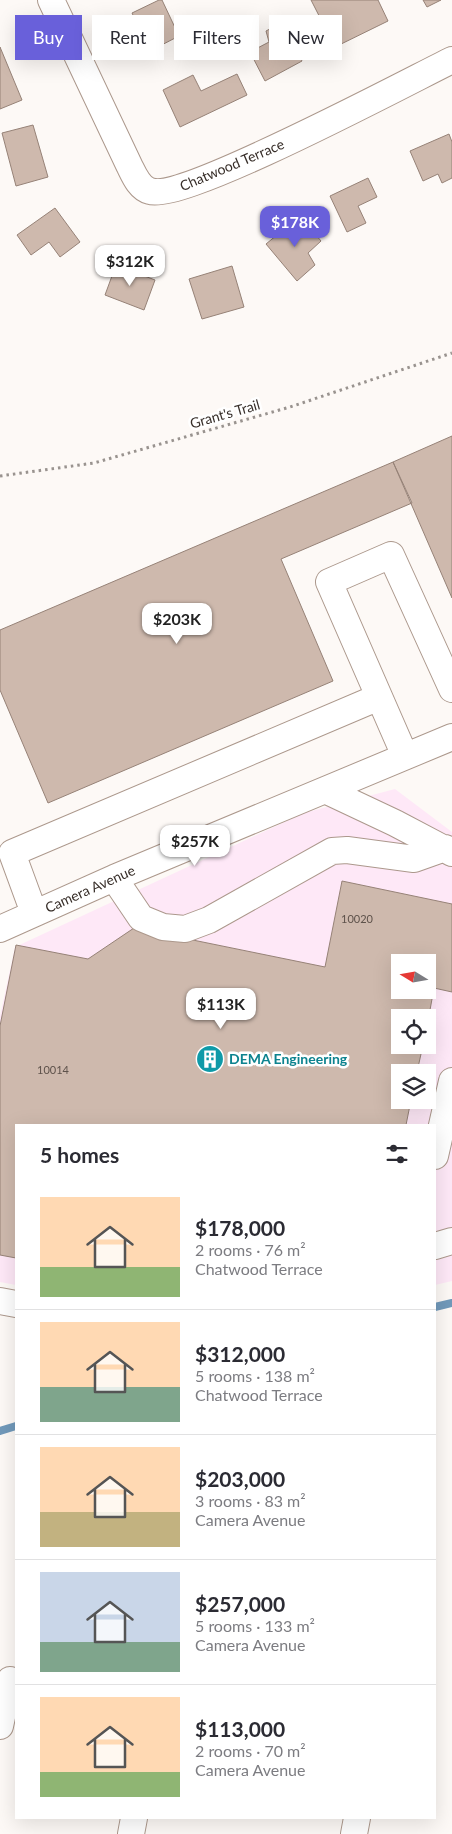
<!DOCTYPE html>
<meta charset="utf-8">
<style>
body{margin:0;font-family:Lato,sans-serif;background:#f2f2f3;color:#2b2b33;height:100vh;display:flex;flex-direction:column;font-size:19px;white-space:nowrap}
*{box-sizing:border-box;margin:0}
p{font-size:16px;color:#7c7c81}
.icon{flex:none;width:28px;height:28px;fill:none;stroke:currentColor;stroke-width:2;stroke-linecap:round;stroke-linejoin:round}
.map{position:relative;flex:1;overflow:hidden}
.drawer{position:absolute;left:15px;top:1124px;width:421px;height:695px;display:flex;flex-direction:column;background:#fff;border-radius:0px;box-shadow:0 5px 20px #0002}
.drawer>*{flex:none}
.banner{position:absolute;left:15px;top:15px;width:422px;height:45px;display:flex;gap:10px}
.needle{width:32px;rotate:281deg}
.buttons{position:absolute;left:391px;top:954px;display:grid;gap:10px}
.buttons a{display:grid;place-items:center;width:45px;height:45px;border-radius:0px;background:#fff;box-shadow:0 5px 20px #0002;font-size:25px}
.price{position:absolute;translate:-50% -42px;padding:0 11px;border-radius:10px;background:#fff;color:#222;font-size:16px;line-height:32px;filter:drop-shadow(0 1px 2px #0008)}
.price::after{content:'';position:absolute;left:50%;top:30px;width:15px;height:11px;margin-left:-8px;background:inherit;clip-path:polygon(0 0,100% 0,50% 100%)}
.price.current{background:#6960da;color:#fff}
ul{padding:0;list-style:none}
li{display:flex;align-items:center;gap:15px;height:125px;padding:0 25px}
li+li{border-top:1px solid #e1e1e2}
li span{display:grid;place-items:center;flex:none;width:140px;height:100px;border-radius:0px;color:#555}
li>.icon{margin-inline-start:auto}
span .icon{width:60px;height:60px;fill:#fffc;stroke-width:1}
li b{font-size:21px}
h2{display:flex;justify-content:space-between;align-items:center;height:60px;padding:0 25px;font-size:21px}
.tag{padding:0 18px;border-radius:0px;background:#fff;box-shadow:0 5px 20px #0002;font-size:18px;line-height:45px}
.tag.current{background:#6960da;color:#fff}
.map>svg:first-child{display:block}
.industrial{fill:#fee8f7;fill-rule:evenodd}
.lines{fill:none;stroke-linecap:round;stroke-linejoin:round}
.stream{stroke:#7199ba;stroke-width:8}
.building{fill:#ceb9ad;stroke:#968277;fill-rule:evenodd}
.minor-casing{stroke:#ac988c;stroke-width:28}
.path{stroke:#99938f;stroke-width:3;stroke-dasharray:2.5 4;stroke-linecap:butt}
.minor{stroke:#fff;stroke-width:26}
.labels{text-anchor:middle;stroke-width:5;stroke-linejoin:round;paint-order:stroke}
.number-label{font-size:11px;fill:#5e524b}
.street-label{font-size:14px;fill:#382f2a;stroke:#fff}
.culture-label{font-size:14px;font-weight:bold;fill:#0d838f;stroke:#fff;text-anchor:start}
</style>
<div class="map">
<svg width="452" height="1834" viewBox="0 0 452 1834">
<rect width="100%" height="100%" fill="#fdf9f6"/>
<!-- industrial -->
<path class="industrial" d="M395 789 452 832V1281L435 1285V1125H16V1285L0 1282V1016L15 947 304 813ZM400 962H428V990H400ZM400 1018H428V1045H400ZM400 1072H428V1100H400Z"/>
<g class="lines">
<!-- stream -->
<path class="stream" d="M435 1307 452 1303
M0 1431 16 1426"/>
</g>
<!-- building -->
<path class="building" d="M159 0H162L179 36 150 51 132 13Z
M311 0H378L388 21 335 47Z
M423 0H441L427 7Z
M294 16 306 39 294 45 302 61 265 81 250 52 269 42 266 31Z
M0 47 22 100 0 109Z
M237 74 247 95 180 127 163 90 193 75 201 91Z
M33 125 48 177 16 186 2 133Z
M449 134 452 142V178L442 183 438 174 423 181 410 151Z
M368 178 377 197 358 206 366 223 347 232 330 196Z
M55 208 80 242 60 257 49 242 31 255 17 235Z
M300 216 321 241 308 253 315 265 297 281 266 244Z
M116 265 155 280 144 310 105 295Z
M232 266 244 307 202 319 189 279Z
M452 436V598L393 462Z
M393 462 412 503 281 559 333 681 48 803 0 690V630Z
M342 881 452 904V992L434 988 428 1021V1018H400V1045H423L417 1072H400V1100H411L406 1125H16V1258L0 1255V1026L16 945 88 959 134 928 325 967ZM400 962H428V990H400Z"/>
<g class="lines">
<!-- minor casing -->
<g class="minor-casing">
<path id="minor" d="M51 0 129 165C134 175 139 188 150 191 183 202 409 81 452 60
M405 756 329 582 391 555 452 689
M325 790 395 823 452 853
M114 878 141 918 163 927 185 929 209 920 332 851 347 850 414 859 445 848
M34 913 12 853 379 697
M0 929 114 878 452 737
M435 1156 452 1081
M435 1246 452 1241
M0 1301 16 1304
M0 1726 10 1680
M131 1834 134 1818
M354 1834 357 1818"/>
</g>
<!-- path -->
<path class="path" d="M0 476 94 463 290 407 452 353"/>
<!-- minor -->
<use href="#minor" class="minor"/>
</g>
<!-- icons -->
<defs>
<g id="building-disc" transform="scale(1.4375)"><circle r="9.5" fill="#0f9aa8" stroke="#fff"/><path d="M-4-6H4V6H1V3H-1V6H-4ZM-2.5-4.3h1.7v1.8h-1.7ZM.8-4.3h1.7v1.8H.8ZM-2.5-1h1.7V.8h-1.7ZM.8-1h1.7V.8H.8Z" fill="#fff"/></g>
</defs>
<g fill-rule="evenodd">
<use href="#building-disc" x="210" y="1059"/>
</g>
<g class="labels">
<!-- number labels -->
<g class="number-label">
<text x="357" y="923">10020</text>
<text x="53" y="1074">10014</text>
</g>
<!-- street labels -->
<g class="street-label">
<text transform="translate(232 165) rotate(-23)" y="5">Chatwood Terrace</text>
<text transform="translate(225 414) rotate(-16)" y="5">Grant's Trail</text>
<text transform="translate(90 889) rotate(-24)" y="5">Camera Avenue</text>
</g>
<!-- culture labels -->
<g class="culture-label">
<text x="229" y="1064">DEMA Engineering</text>
</g>
</g>
</svg>
<div class="buttons">
<a><svg class="needle" viewBox="-14 -14 28 28"><path d="M0-13l5 13h-10z" fill="#e53935"/><path d="M0 13l5-13h-10z" fill="#7c7c81"/></svg></a>
<a><svg class="icon" aria-label="locate" viewBox="0 0 24 24"><circle cx="12" cy="12" r="6"/><path d="M12 2v4M12 18v4M2 12h4M18 12h4"/></svg></a>
<a><svg class="icon" aria-label="layers" viewBox="0 0 24 24"><path d="M12 4l9 5-9 5-9-5zM3 14l9 5 9-5"/></svg></a>
</div>
<b class="price current" style="left:295px;top:248px">$178K</b>
<b class="price" style="left:130px;top:287px">$312K</b>
<b class="price" style="left:177px;top:645px">$203K</b>
<b class="price" style="left:195px;top:867px">$257K</b>
<b class="price" style="left:221px;top:1030px">$113K</b>
<div class="banner">
<a class="tag current">Buy</a>
<a class="tag">Rent</a>
<a class="tag">Filters</a>
<a class="tag">New</a>
</div>
<section class="drawer">
<h2>5 homes<svg class="icon" aria-label="filters" viewBox="0 0 24 24"><path d="M4 7h16M4 17h16"/><circle cx="9" cy="7" r="2"/><circle cx="15" cy="17" r="2"/></svg></h2>
<ul>
<li><span style="background:linear-gradient(#ffd9b3 70%,#8fb573 0)"><svg class="icon" aria-label="home" viewBox="0 0 24 24"><path d="M3 11l9-7 9 7M6 9v11h12V9"/></svg></span><div><b>$178,000</b><p>2 rooms · 76 m²</p><p>Chatwood Terrace</p></div></li>
<li><span style="background:linear-gradient(#ffd9b3 65%,#7fa58c 0)"><svg class="icon" aria-label="home" viewBox="0 0 24 24"><path d="M3 11l9-7 9 7M6 9v11h12V9"/></svg></span><div><b>$312,000</b><p>5 rooms · 138 m²</p><p>Chatwood Terrace</p></div></li>
<li><span style="background:linear-gradient(#ffd9b3 65%,#c2b280 0)"><svg class="icon" aria-label="home" viewBox="0 0 24 24"><path d="M3 11l9-7 9 7M6 9v11h12V9"/></svg></span><div><b>$203,000</b><p>3 rooms · 83 m²</p><p>Camera Avenue</p></div></li>
<li><span style="background:linear-gradient(#c9d6e8 70%,#7fa58c 0)"><svg class="icon" aria-label="home" viewBox="0 0 24 24"><path d="M3 11l9-7 9 7M6 9v11h12V9"/></svg></span><div><b>$257,000</b><p>5 rooms · 133 m²</p><p>Camera Avenue</p></div></li>
<li><span style="background:linear-gradient(#ffd9b3 75%,#8fb573 0)"><svg class="icon" aria-label="home" viewBox="0 0 24 24"><path d="M3 11l9-7 9 7M6 9v11h12V9"/></svg></span><div><b>$113,000</b><p>2 rooms · 70 m²</p><p>Camera Avenue</p></div></li>
</ul>
</section>
</div>
